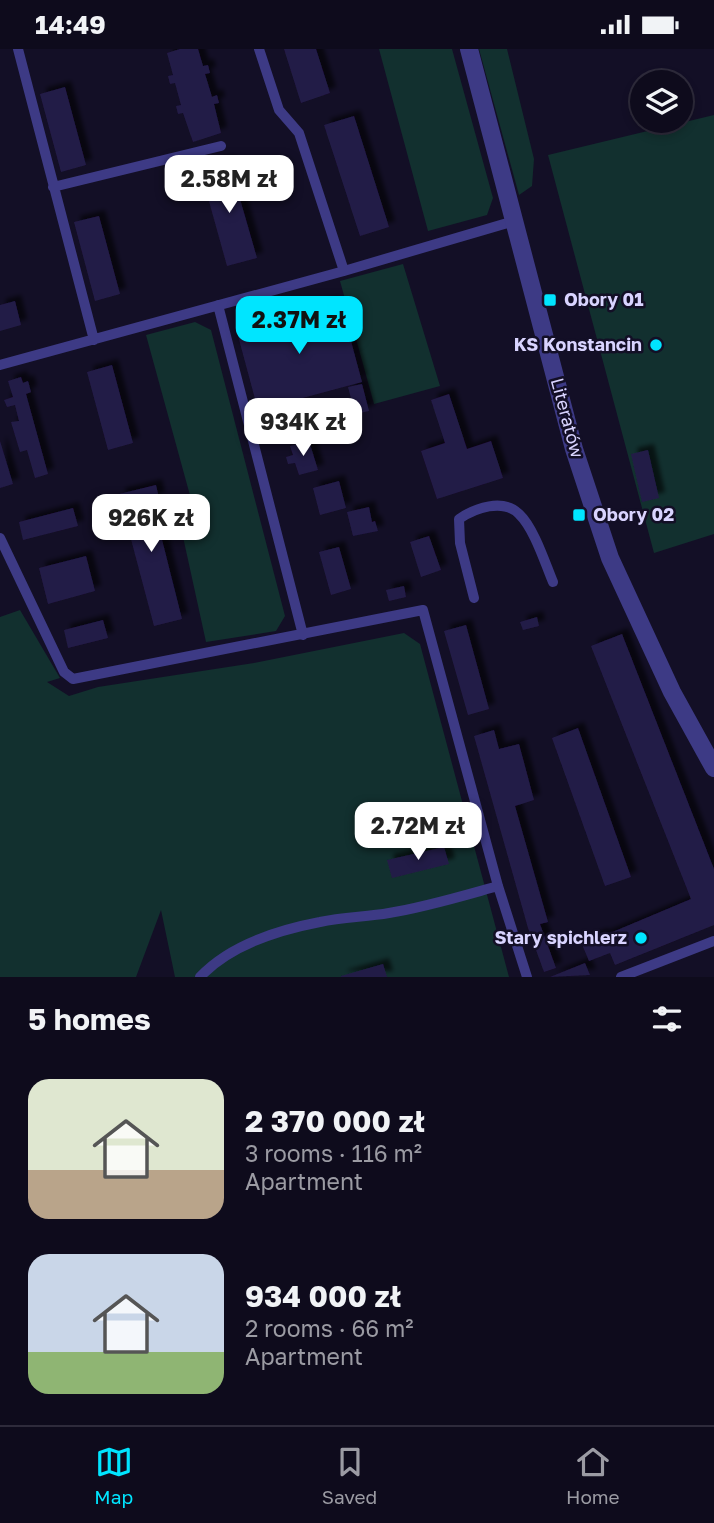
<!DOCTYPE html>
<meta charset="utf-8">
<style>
body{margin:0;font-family:"Golos Text",sans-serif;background:#1c1929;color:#f1f3f6;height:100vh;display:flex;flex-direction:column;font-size:26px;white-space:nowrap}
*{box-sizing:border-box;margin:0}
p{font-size:23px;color:#9b9ba3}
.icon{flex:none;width:38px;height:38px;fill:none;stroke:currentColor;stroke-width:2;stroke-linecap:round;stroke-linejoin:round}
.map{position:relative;height:928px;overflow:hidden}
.details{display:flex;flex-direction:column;background:#0e0b1c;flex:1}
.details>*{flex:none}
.fabs{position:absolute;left:630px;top:21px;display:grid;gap:14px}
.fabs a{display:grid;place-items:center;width:63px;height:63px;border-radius:50%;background:#0e0b1c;box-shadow:0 4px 10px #0003,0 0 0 2px #2e2b3b;font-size:35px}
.price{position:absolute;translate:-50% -60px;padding:0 16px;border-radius:14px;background:#fff;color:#222;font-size:23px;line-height:46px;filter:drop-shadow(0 2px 4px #0008)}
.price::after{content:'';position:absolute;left:50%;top:42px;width:21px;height:16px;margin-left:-10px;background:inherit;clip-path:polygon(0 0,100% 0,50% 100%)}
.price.on{background:#00e5ff;color:#111}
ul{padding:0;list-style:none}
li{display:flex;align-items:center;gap:21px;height:175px;padding:0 28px}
li span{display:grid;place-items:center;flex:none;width:196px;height:140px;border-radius:21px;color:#555}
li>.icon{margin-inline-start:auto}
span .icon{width:84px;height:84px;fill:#fffc;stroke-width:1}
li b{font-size:30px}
h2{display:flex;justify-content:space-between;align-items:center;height:84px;padding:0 28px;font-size:30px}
.status{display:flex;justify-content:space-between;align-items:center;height:49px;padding:0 35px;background:#0e0b1c;direction:ltr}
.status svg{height:19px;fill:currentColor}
.menu{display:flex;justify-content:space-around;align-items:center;height:98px;border-top:2px solid #2e2b3b;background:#0e0b1c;font-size:19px;color:#9b9ba3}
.menu a{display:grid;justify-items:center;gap:4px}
.menu .on{color:#00e5ff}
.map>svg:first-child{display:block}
.green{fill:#12302f}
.building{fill:#241b47;filter:url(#shadow)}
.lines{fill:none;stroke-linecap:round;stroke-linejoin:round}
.service{stroke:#3d3a85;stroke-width:10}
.tertiary{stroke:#3d3a85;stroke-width:18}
.poi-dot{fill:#00e5ff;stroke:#130f26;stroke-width:2.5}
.labels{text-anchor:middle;stroke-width:5;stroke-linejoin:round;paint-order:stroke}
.poi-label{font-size:18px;font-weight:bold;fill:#d9d4ff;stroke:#130f26;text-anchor:start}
.street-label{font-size:18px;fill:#d9d4ff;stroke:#130f26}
</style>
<div class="status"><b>14:49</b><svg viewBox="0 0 49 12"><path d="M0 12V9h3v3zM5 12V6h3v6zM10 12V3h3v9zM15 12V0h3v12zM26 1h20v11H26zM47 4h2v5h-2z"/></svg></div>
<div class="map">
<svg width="714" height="928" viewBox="0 0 714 928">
<defs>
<filter id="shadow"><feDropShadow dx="6" dy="-6" stdDeviation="2" flood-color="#0009"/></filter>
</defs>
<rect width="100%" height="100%" fill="#130f26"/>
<!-- green -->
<path class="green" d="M379 0H452L493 149 487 166 428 182Z
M479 0H507L534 110 532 137 519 146Z
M714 66V485L654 504 548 106Z
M403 215 440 337 374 355 340 232Z
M195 273 211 281 285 567 276 582 206 593 178 465 194 461 146 286Z
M20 561 60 629 47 633 69 647 98 638 254 614 404 584 420 595 509 928H175L161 861 136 928H0V568Z"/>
<!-- building -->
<path class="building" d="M180 0H198L203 17 208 16 210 24 205 25 212 48 217 46 219 54 214 55 221 84 193 93 183 64 178 65 176 57 181 56 175 34 170 35 168 27 173 26 167 4Z
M284 0H316L330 44 301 54Z
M65 38 86 116 61 123 40 45Z
M354 67 389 178 360 187 324 76Z
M229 112 257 209 227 217 202 127 216 122 214 116Z
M99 167 120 245 95 252 74 173Z
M15 252 21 276 0 282V256Z
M333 253 334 257 341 255 362 333 258 361 237 283 259 277 257 269 289 261 291 268 325 259 324 255Z
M112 316 133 394 108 401 87 323Z
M21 328 23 334 28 332 31 343 26 345 48 425 35 429 27 401 20 403 11 373 19 372 15 356 7 358 4 351 13 348 8 332Z
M362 335 369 362 355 365 348 338Z
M449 345 467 400 491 392 503 429 437 450 421 402 445 394 431 351Z
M0 392 13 435 0 439Z
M309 392 318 421 299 426 295 414 288 415 286 408 293 406 290 397Z
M648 401 659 449 642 453 631 405Z
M339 432 346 459 320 466 313 439Z
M156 436 159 449 152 451 182 570 154 577 119 445Z
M369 458 372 473 375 472 378 482 353 487 347 463Z
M73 459 78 477 23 491 19 473Z
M429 487 441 521 421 528 410 493Z
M339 498 351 540 331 546 319 503Z
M86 507 95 542 48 555 39 519Z
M404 537 406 548 389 552 386 541Z
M537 568 539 577 523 581 520 573Z
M103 571 108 589 68 599 64 581Z
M466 576 489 660 468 666 444 582Z
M622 585 714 820V876L615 916 610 904 589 912 581 893 602 885 603 887 691 850 591 597Z
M578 679 631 828 605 837 552 689Z
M494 681 499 700 519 695 534 751 515 757 548 873 540 875 556 919 544 923 528 879 474 687Z
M444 798 449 815 392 829 387 811Z
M585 914 590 926 550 928Z
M383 915 387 928H341V927Z"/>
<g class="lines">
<!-- service -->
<path class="service" d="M18 0 94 291
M259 0 279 61 299 84 344 222
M53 138 221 97
M218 256 303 586
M0 316 344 222 514 172
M0 489 64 623 73 630 423 561 498 837 527 928
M474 549 460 494 459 470C475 459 503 449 519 465 534 479 545 514 553 533
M200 928C230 896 278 881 320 873 343 868 366 868 389 864 426 858 462 847 498 837
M621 928 714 892"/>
<!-- tertiary -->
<path class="tertiary" d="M469 0 574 400 610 509 672 643 714 719"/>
</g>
<!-- markers -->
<g class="poi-dot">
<rect x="543" y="244" width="14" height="14" rx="3.5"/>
<circle cx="656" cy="296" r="7"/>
<rect x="572" y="459" width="14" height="14" rx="3.5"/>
<circle cx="641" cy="889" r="7"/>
</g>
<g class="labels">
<!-- poi labels -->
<g class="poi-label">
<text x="564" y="257">Obory 01</text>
<text x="642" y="302" text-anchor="end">KS Konstancin</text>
<text x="593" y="472">Obory 02</text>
<text x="627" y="895" text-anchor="end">Stary spichlerz</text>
</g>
<!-- street labels -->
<g class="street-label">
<text transform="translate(567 369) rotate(75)" y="6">Literatów</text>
</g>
</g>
</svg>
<div class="fabs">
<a><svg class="icon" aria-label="layers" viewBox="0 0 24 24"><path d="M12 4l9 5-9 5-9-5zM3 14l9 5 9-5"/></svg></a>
</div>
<b class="price" style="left:229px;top:166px">2.58M zł</b>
<b class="price on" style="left:299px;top:307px">2.37M zł</b>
<b class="price" style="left:303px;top:409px">934K zł</b>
<b class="price" style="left:151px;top:505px">926K zł</b>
<b class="price" style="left:418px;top:813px">2.72M zł</b>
</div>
<section class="details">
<h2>5 homes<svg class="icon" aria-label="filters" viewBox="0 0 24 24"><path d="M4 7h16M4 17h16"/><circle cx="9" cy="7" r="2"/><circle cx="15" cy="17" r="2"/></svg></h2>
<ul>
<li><span style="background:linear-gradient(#dfe7d0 65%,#b9a48a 0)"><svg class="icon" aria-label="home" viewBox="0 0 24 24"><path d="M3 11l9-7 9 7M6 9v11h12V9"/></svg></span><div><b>2 370 000 zł</b><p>3 rooms · 116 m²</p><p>Apartment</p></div></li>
<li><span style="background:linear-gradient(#c9d6e8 70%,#8fb573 0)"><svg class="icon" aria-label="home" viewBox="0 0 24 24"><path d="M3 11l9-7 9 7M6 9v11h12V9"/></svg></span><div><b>934 000 zł</b><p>2 rooms · 66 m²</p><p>Apartment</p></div></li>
</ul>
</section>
<nav class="menu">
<a class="on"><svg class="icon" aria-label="map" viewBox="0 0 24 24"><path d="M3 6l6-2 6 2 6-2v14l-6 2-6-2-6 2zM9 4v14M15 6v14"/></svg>Map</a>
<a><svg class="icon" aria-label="saved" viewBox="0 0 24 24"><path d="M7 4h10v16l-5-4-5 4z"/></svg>Saved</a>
<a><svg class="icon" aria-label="home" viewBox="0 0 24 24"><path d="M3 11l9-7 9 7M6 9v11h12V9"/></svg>Home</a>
</nav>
